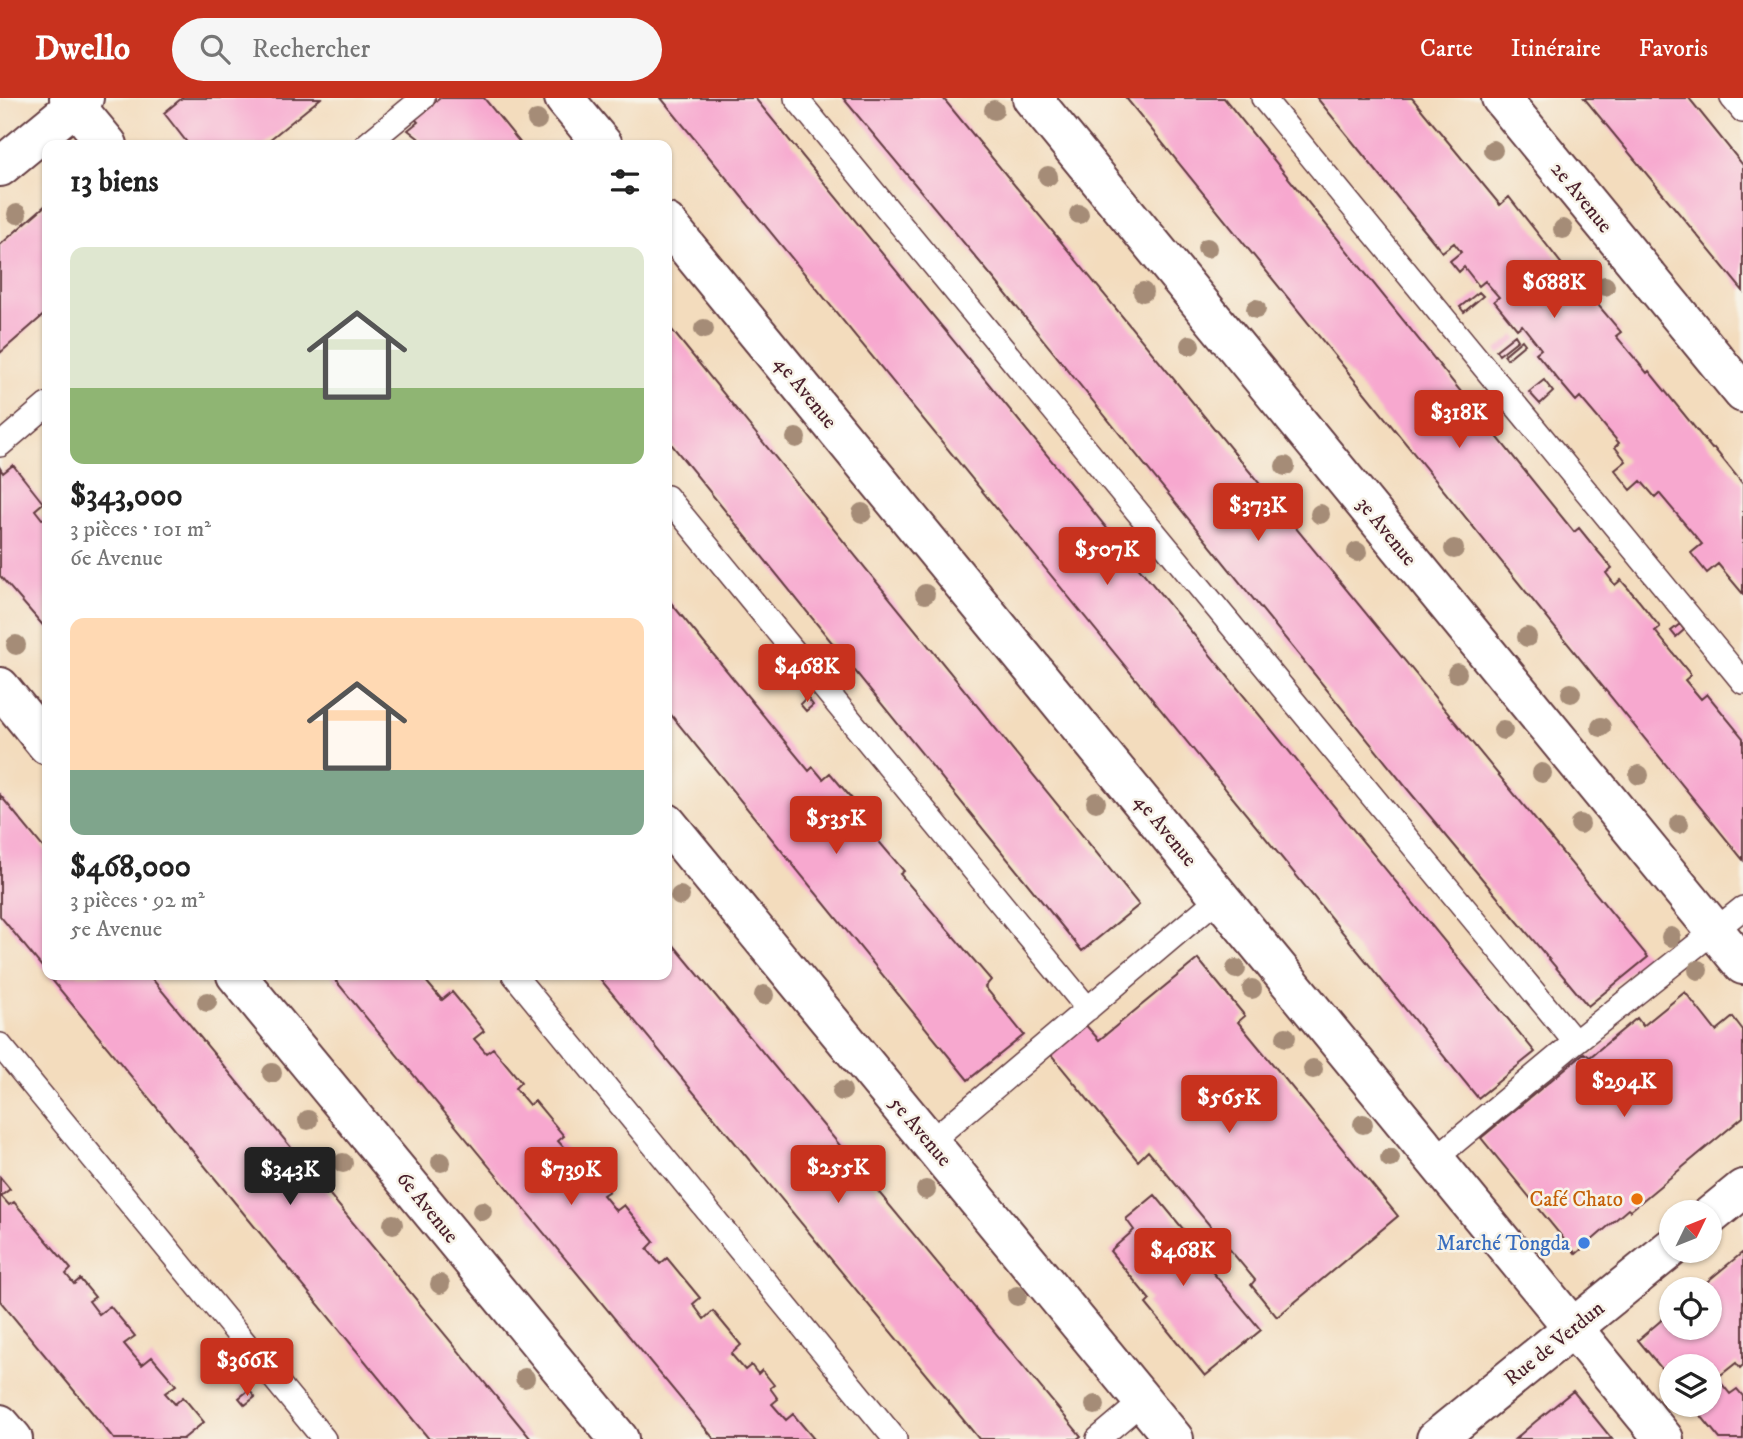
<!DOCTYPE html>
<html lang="fr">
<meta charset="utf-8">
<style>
body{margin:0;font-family:"IM FELL DW Pica",serif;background:#f6f6f6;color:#222;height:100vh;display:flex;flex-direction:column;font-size:26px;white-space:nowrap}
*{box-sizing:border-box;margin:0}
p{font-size:23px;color:#767676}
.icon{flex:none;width:38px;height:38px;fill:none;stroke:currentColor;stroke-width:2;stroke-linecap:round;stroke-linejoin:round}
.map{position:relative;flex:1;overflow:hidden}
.sheet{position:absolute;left:42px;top:42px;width:630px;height:840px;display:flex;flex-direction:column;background:#fff;border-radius:14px;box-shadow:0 2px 5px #0004}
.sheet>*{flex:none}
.needle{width:46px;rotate:47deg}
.controls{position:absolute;left:1659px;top:1102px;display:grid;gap:14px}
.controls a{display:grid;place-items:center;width:63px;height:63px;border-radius:50%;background:#fff;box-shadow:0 2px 5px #0004;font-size:35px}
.price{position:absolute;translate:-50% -60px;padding:0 16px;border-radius:7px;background:#c8321e;color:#fff;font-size:23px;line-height:46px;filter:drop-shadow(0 2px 4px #0008)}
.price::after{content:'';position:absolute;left:50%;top:42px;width:21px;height:16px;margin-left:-10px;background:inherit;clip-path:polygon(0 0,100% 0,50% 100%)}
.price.on{background:#222;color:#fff}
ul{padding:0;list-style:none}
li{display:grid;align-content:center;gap:14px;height:371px;padding:0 28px}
li span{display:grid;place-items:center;height:217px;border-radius:14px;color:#555}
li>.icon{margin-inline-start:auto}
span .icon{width:126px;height:126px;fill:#fffc;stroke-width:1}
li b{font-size:30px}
h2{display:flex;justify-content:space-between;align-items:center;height:84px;padding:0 28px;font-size:30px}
header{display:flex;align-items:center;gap:42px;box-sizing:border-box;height:98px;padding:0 35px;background:#c8321e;color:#fff}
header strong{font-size:33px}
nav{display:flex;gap:38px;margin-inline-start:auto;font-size:24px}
.search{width:490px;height:63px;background:#f6f6f6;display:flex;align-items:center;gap:18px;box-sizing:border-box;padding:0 24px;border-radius:38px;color:#767676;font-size:26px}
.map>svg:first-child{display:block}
.building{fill:#f7a8cf}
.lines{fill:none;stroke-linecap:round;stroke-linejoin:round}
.service-casing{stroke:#633b41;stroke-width:26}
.minor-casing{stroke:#633b41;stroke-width:42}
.tertiary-casing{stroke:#633b41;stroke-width:42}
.service{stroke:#fff;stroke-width:23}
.minor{stroke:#fff;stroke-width:38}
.tertiary{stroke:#fff;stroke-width:38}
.tree{fill:#a58c77}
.food-dot{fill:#e8710a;stroke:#f7f3e8;stroke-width:2.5}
.shop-dot{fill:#3f7fe0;stroke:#f7f3e8;stroke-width:2.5}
.labels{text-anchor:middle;stroke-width:5;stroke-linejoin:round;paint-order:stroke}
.street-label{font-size:21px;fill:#4a1f2b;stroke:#f7f3e8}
.food-label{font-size:21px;fill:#c56008;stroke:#f7f3e8;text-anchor:end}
.shop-label{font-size:21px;fill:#366cbe;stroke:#f7f3e8;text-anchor:end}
</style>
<header>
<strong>Dwello</strong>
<div class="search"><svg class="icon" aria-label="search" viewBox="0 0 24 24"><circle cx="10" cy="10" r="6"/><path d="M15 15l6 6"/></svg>Rechercher</div>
<nav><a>Carte</a><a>Itinéraire</a><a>Favoris</a></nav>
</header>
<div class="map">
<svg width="1743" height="1341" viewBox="0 0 1743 1341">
<rect width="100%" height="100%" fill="#f7f3e8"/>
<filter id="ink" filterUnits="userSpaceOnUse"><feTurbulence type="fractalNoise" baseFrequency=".0143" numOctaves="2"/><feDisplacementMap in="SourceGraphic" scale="14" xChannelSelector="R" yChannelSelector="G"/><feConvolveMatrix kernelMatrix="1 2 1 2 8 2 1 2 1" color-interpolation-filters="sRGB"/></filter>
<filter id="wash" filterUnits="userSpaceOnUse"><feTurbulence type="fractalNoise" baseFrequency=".00686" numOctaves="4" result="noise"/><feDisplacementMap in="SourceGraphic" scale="28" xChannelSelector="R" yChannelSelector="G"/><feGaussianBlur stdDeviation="1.57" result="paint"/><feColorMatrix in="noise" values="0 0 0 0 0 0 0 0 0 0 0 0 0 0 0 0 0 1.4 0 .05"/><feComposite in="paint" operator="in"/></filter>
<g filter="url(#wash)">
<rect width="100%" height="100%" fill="#f3dcbd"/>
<g id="blocks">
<!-- building -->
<path class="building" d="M182 0H321L263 47H189L164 15Z
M440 0H484L522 47H427L408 32 418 24 415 21Z
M661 0H755L1535 954 1478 1000Z
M843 0H943L1648 859 1588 908 1409 693 994 181Z
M1126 0H1224L1574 434 1579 430 1596 451 1612 470 1606 475 1615 487 1621 482 1639 503 1660 529 1655 533 1691 577 1685 582 1701 601 1707 596 1743 640V762Z
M1317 0H1412L1500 107 1509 99 1575 183 1577 182 1621 234 1616 238 1647 275 1649 273 1712 351 1714 350 1743 386V496L1718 466 1707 475 1691 455 1702 446 1659 395 1655 399 1641 383 1631 392 1615 372 1626 363 1615 349 1619 345 1580 299 1576 303 1560 284 1536 255 1541 251 1522 227 1517 231 1494 203 1499 199 1485 183 1479 188 1464 169 1459 174 1450 163 1461 154 1454 145 1442 154Z
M1584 0H1689L1743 67V193Z
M47 106V214L0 255V147Z
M1479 194 1483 198 1464 214 1460 209Z
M667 226 1139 807 1082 853 667 341Z
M1515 237 1518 242 1499 257 1496 252Z
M1522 242 1525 246 1507 261 1504 257Z
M1544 282 1553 294 1540 306 1529 294Z
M13 367 43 405 35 412 42 421 47 420V532L0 478V370L3 375Z
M667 500 809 673 813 669 823 681 830 675 858 708 853 713 904 773 900 776 991 882 985 889 1024 937 968 982 667 612Z
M1680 526 1684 532 1676 539 1671 533Z
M807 599 813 607 806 613 800 606Z
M0 697 47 754V875L0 818Z
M667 839 1081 1338 1077 1341H979L597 877H667Z
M1198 861 1245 918 1238 924 1398 1118 1277 1219 1251 1187 1255 1182 1148 1053 1138 1063 1048 953 1083 924 1099 942Z
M48 877H149L531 1341H429Z
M331 877H421L442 902 452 894 484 933 474 941 486 955 493 950 521 984 515 990 529 1007 535 1003 564 1038 558 1043 575 1062 580 1058 609 1093 603 1097 616 1113 624 1107 654 1144 647 1151 660 1166 667 1160 700 1200 693 1206 704 1221 713 1213 741 1247 731 1256 745 1272 751 1267 758 1276 762 1272 774 1287 770 1290 778 1301 772 1306 786 1322 793 1316 814 1341H714Z
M1685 894 1716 933 1733 919 1743 932V1019L1630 1113 1628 1111 1576 1156 1481 1040 1584 955 1590 959 1637 920 1643 928Z
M0 1079 10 1091 1 1098 9 1107 14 1104 71 1171 66 1176 74 1186 80 1181 95 1199 89 1203 99 1216 110 1208 135 1238 124 1246 134 1258 142 1267 152 1259 176 1287 165 1295 175 1306 183 1299 204 1324 183 1341H114L0 1203Z
M1155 1097 1208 1161 1204 1164 1261 1232 1205 1278 1146 1206 1150 1202 1110 1153 1134 1132 1126 1121Z
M1743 1154V1267L1740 1270 1736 1265 1717 1280 1730 1296 1737 1291 1743 1298V1341H1720L1692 1307H1710V1269H1671V1282L1638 1242 1671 1214V1230H1710V1192H1697Z
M249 1292 255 1299 245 1307 239 1300Z
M1573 1293 1612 1341H1515L1535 1324Z"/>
</g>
</g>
<g filter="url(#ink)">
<use href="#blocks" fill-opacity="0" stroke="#633b41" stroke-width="2"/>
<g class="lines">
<!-- service casing -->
<g class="service-casing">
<path id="service" d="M796 0 1575 944
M1263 0 1743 584
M1732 0 1743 13
M366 47 423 0
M0 347 47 307
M667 399 1088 911
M514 877 895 1341
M0 947 324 1341
M930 1044 1221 798
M1436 1060 1575 944 1743 810
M1098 1341 1143 1303"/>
</g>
<!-- minor casing -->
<g class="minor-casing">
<path id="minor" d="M69 0 108 47
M564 0 603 47
M1032 0 1743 867
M1501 0 1743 295
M667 125 1664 1341
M0 589 47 647
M667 725 1174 1341
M236 877 619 1341"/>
</g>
<!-- tertiary casing -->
<g class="tertiary-casing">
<path id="tertiary" d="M0 69 84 0
M1710 1118 1743 1091
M0 1326 13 1341
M1436 1341 1671 1150"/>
</g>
<!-- service -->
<use href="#service" class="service"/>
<!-- minor -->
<use href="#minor" class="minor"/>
<!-- tertiary -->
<use href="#tertiary" class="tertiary"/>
</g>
<!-- trees -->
<g class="tree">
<circle cx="994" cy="12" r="10"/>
<circle cx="537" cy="22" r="10"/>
<circle cx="1493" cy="52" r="10"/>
<circle cx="1048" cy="78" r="10"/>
<circle cx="17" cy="116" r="10"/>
<circle cx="1079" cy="116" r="10"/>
<circle cx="1563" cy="131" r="10"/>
<circle cx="1207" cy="150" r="10"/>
<circle cx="1605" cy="188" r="10"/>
<circle cx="1143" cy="194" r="10"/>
<circle cx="1256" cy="211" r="10"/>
<circle cx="704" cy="231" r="10"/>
<circle cx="1190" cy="247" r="10"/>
<circle cx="796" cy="340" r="10"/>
<circle cx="1285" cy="368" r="10"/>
<circle cx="862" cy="415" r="10"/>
<circle cx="1320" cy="416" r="10"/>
<circle cx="1454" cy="451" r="10"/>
<circle cx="1357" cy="454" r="10"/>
<circle cx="925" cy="496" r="10"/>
<circle cx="1527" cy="539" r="10"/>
<circle cx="16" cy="547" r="10"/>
<circle cx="1457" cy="575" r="10"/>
<circle cx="1571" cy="595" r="10"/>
<circle cx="1601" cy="629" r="10"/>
<circle cx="1503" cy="632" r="10"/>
<circle cx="1542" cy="675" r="10"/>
<circle cx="1639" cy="677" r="10"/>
<circle cx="1096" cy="704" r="10"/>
<circle cx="1580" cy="726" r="10"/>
<circle cx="1679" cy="726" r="10"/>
<circle cx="680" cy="798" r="10"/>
<circle cx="1671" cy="839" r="10"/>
<circle cx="1236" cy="871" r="10"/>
<circle cx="1698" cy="872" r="10"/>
<circle cx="1252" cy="891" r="10"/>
<circle cx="764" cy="897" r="10"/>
<circle cx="207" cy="904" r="10"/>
<circle cx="1286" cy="939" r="10"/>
<circle cx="1313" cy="971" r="10"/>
<circle cx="272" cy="975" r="10"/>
<circle cx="842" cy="993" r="10"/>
<circle cx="308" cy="1022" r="10"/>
<circle cx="1363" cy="1026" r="10"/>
<circle cx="1390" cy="1060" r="10"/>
<circle cx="441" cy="1064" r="10"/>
<circle cx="343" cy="1065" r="10"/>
<circle cx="926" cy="1092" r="10"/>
<circle cx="482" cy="1113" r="10"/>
<circle cx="393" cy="1126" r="10"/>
<circle cx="440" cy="1186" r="10"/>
<circle cx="1017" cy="1198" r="10"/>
<circle cx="525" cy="1280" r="10"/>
<circle cx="1095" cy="1307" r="10"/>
</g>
</g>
<!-- markers -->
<circle class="food-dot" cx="1637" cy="1101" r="7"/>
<circle class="shop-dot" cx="1584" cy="1145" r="7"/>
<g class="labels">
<!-- street labels -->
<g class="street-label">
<text transform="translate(1582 99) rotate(51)" y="7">2e Avenue</text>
<text transform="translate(806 294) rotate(51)" y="7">4e Avenue</text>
<text transform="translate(1387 433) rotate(51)" y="7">3e Avenue</text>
<text transform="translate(1166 732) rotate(51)" y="7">4e Avenue</text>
<text transform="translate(921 1033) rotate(50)" y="7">5e Avenue</text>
<text transform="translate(428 1109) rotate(51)" y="7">6e Avenue</text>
<text transform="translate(1554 1245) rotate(-39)" y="7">Rue de Verdun</text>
</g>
<!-- food labels -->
<g class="food-label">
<text x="1623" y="1108">Café Chato</text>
</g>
<!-- shop labels -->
<g class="shop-label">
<text x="1570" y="1152">Marché Tongda</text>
</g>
</g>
</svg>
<div class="controls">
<a><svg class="needle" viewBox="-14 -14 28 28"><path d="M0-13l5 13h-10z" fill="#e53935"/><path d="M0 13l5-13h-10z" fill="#767676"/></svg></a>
<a><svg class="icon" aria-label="locate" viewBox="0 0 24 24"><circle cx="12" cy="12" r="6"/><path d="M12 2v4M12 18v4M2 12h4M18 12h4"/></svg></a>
<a><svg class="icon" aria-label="layers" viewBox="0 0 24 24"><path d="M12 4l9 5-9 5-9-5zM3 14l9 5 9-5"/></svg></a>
</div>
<b class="price" style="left:1554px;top:222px">$688K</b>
<b class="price" style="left:1459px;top:352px">$318K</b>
<b class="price" style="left:1258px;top:445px">$373K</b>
<b class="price" style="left:1107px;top:489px">$507K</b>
<b class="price" style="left:807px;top:606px">$468K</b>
<b class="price" style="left:836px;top:758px">$535K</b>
<b class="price" style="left:1624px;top:1021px">$294K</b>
<b class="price" style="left:1229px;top:1037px">$565K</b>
<b class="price" style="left:838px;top:1107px">$255K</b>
<b class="price on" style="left:290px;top:1109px">$343K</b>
<b class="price" style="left:571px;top:1109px">$739K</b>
<b class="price" style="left:1183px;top:1190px">$468K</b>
<b class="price" style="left:247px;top:1300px">$366K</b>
<section class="sheet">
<h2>13 biens<svg class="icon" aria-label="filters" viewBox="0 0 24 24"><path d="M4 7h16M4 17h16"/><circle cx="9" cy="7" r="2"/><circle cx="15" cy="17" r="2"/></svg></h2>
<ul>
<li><span style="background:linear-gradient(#dfe7d0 65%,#8fb573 0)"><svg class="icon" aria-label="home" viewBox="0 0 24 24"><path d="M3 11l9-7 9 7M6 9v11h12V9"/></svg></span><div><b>$343,000</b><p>3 pièces · 101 m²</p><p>6e Avenue</p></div></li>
<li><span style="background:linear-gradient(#ffd9b3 70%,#7fa58c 0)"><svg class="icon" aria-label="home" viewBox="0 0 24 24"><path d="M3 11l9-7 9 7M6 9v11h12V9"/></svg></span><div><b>$468,000</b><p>3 pièces · 92 m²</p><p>5e Avenue</p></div></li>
</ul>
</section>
</div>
